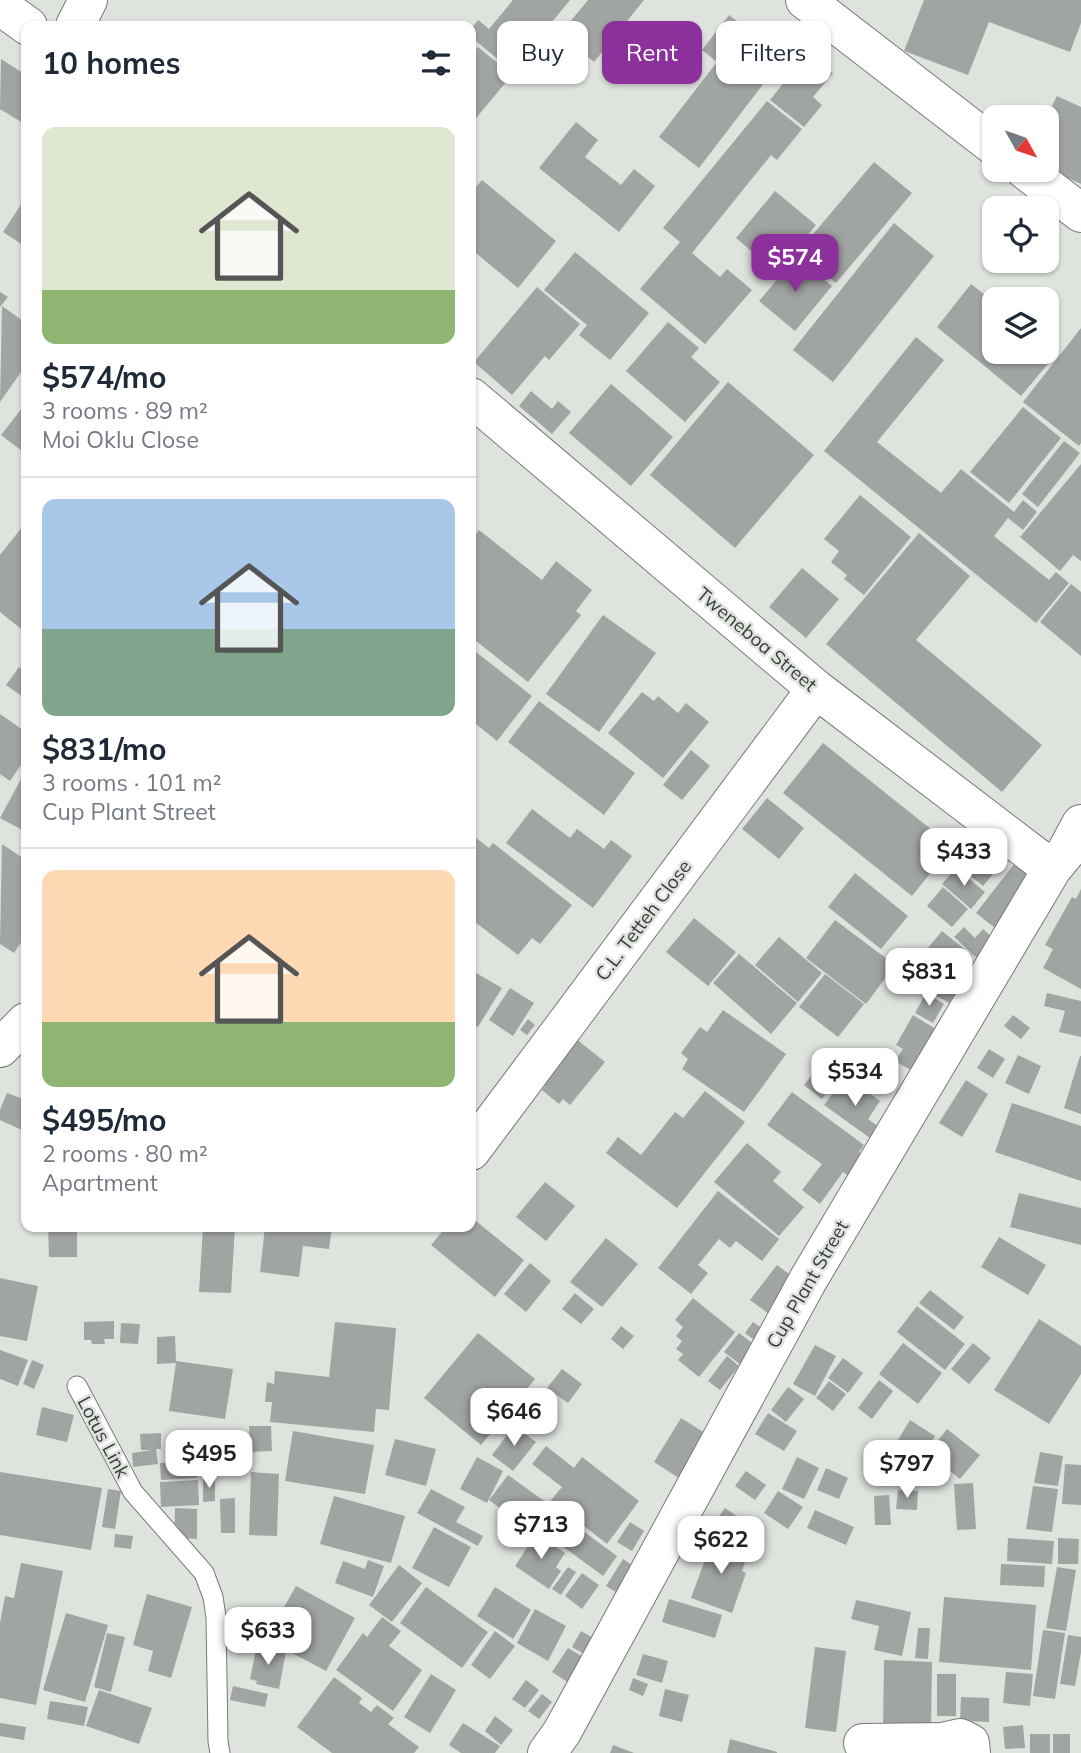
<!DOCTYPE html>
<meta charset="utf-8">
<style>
body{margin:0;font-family:Mulish,sans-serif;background:#f2f2f3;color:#1f2937;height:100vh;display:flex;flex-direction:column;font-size:26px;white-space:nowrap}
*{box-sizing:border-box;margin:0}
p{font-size:23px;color:#747a83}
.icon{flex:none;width:38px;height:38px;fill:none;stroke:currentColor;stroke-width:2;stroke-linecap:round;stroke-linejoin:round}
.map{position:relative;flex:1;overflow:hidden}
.drawer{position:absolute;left:21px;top:21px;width:455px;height:1211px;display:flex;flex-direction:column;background:#fff;border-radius:14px;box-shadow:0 2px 5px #0004}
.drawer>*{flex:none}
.guide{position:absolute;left:497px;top:21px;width:478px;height:63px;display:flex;gap:14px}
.needle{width:46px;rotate:130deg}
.controls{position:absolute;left:982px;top:105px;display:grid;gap:14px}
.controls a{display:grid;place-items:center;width:77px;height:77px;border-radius:14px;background:#fff;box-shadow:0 2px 5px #0004;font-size:35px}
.price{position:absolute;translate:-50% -60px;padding:0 16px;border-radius:14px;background:#fff;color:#222;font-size:23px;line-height:46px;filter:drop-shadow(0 2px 4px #0008)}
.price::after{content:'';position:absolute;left:50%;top:42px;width:21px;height:16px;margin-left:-10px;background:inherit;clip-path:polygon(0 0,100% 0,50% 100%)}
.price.on{background:#8c309c;color:#fff}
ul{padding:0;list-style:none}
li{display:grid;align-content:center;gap:14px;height:371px;padding:0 21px}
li+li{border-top:2px solid #e0e1e3}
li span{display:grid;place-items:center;height:217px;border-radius:14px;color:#555}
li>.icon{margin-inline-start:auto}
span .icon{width:126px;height:126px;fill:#fffc;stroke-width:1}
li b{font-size:30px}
h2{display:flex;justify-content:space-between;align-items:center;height:84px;padding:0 21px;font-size:30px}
.pill{padding:0 24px;border-radius:14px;background:#fff;box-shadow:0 2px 5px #0004;font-size:24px;line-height:63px}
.pill.on{background:#8c309c;color:#fff}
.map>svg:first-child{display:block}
.building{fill:#a1a5a1}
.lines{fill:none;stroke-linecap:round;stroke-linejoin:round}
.service-casing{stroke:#777a76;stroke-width:21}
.minor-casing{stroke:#777a76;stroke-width:40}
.service{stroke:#fff;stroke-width:19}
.minor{stroke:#fff;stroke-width:38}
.labels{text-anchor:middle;stroke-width:5;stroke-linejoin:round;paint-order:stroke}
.street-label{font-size:19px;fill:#3a3c3a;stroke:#dfe3de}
</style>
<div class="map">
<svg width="1081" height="1753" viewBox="0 0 1081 1753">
<rect width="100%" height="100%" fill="#dfe3de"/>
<!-- building -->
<path class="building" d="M513 0H570L512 71 471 37V29L478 20 489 29Z
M588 0H644L594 62 560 34Z
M924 0H1081V23L1070 52 989 22 968 75 904 51Z
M729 15 784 57 699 168 659 137 717 62 702 50Z
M478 47 512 75 471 124V55Z
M802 49 833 73 813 97 822 105 804 127 770 100 793 71 788 67Z
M1 59 26 75V125L0 109Z
M1057 96 1081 107V184L1046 168V118Z
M767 101 802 129 777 160 771 155 692 253 720 277 727 269 752 290 705 344 640 289 680 242 663 228Z
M576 122 598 140 585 157 621 185 634 169 655 186 619 232 539 168Z
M874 162 912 193 836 283 798 252Z
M482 180 556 241 518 288 471 249V193Z
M775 191 816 225 776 272 736 238Z
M26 197V247L3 232Z
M894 223 934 256 833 382 793 350Z
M575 252 649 313 610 360 579 335 587 325 544 290Z
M796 257 832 286 795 331 759 301Z
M971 284 994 302V352H1046V345L1057 353 1021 396 937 327Z
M537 287 580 324 549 360 545 356 512 395 474 362Z
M0 292 8 297 0 307Z
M2 306 26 323V365L0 402Z
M668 322 699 348 691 357 720 382 685 422 626 371Z
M1081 328V443L1079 446 1023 402Z
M916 337 944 360 877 442 941 493 961 469 1014 512 1023 500 1037 512 1023 530 1008 518 994 536 1049 580 1056 572 1069 583 1036 623 824 451Z
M728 382 814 455 735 548 650 475Z
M611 384 673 437 631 486 569 433Z
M531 391 552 409 558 401 571 412 552 434 519 406Z
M26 403V454L1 435Z
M1023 407 1061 438 1009 503 970 472Z
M1064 441 1080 453 1038 507 1022 494Z
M1081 464V561L1073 555 1060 571 1020 537Z
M860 495 911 537 864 595 844 579 847 575 831 562 839 551 824 539Z
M26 522V633L0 612V555Z
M479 530 542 580 556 561 592 590 576 611 581 615 528 682 471 637V540Z
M919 533 970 576 916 640 1042 745 1002 792 826 644Z
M802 568 839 599 806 638 769 607Z
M1071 584 1081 592V656L1040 622Z
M603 615 656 653 599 732 546 694Z
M471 648 532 696 497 741 471 720Z
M19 667 26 672V699L6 685Z
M642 692 654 701 658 696 678 713 686 703 709 722 663 778 608 733Z
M539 701 635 773 604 815 508 742Z
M0 714 26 732V758L10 781 0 774Z
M823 743 952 846 912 896 783 793Z
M691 750 710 766 682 800 663 785Z
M22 777 26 780V832L0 818Z
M767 798 804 828 779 859 742 829Z
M532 809 570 838 577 829 604 849 611 840 632 856 593 908 506 843Z
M471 834 489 848 493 843 572 905 540 944 532 938 518 955 471 919Z
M985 836 1009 857 996 873 971 853Z
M2 844 26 860V935L14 953 0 944Z
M972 857 993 874 983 886 962 869Z
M1018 859 1037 874 995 928 976 913Z
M956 868 985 892 971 909 942 884Z
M855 873 908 916 881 949 828 907Z
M943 887 968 909 952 927 927 906Z
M1081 889V989L1043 968 1053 949 1045 945 1072 897 1076 899Z
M694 918 736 952 708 986 666 952Z
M835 920 895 965 866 1004 806 958Z
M964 927 975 938 983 929 994 939 977 958 954 937Z
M942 931 972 955 956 974 927 949Z
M779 937 822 973 798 1002 755 965Z
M924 951 941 966 920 991 912 985 920 976 910 968Z
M739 954 797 1003 771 1034 713 983Z
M941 969 962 982 949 1003 928 991Z
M471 970 502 988 478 1027 471 1023Z
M825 974 864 1004 838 1037 799 1007Z
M510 988 534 1003 513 1036 489 1020Z
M926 993 944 1004 933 1023 915 1013Z
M1047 993 1081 1001V1037L1059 1032 1065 1011 1044 1006Z
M723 1010 786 1054 744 1112 682 1069 688 1059 681 1053 700 1027 707 1032Z
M913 1015 939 1031 914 1072 895 1061 903 1049 896 1045Z
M1013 1015 1030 1028 1021 1039 1004 1026Z
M528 1019 535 1025 527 1035 520 1030Z
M575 1038 605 1062 570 1105 563 1099 559 1104 542 1090 545 1086 539 1082Z
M989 1049 1005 1059 993 1078 977 1068Z
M1018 1055 1041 1066 1029 1094 1005 1083Z
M1080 1056H1081V1114L1064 1108Z
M820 1065 837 1078 822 1099 804 1085Z
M843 1080 859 1092 862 1088 880 1101 868 1119 882 1129 874 1141 824 1105Z
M966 1080 988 1094 962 1137 939 1123Z
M705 1091 745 1122 677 1208 606 1153 618 1137 641 1155 675 1112 683 1118Z
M792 1092 864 1145 859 1152 866 1157 851 1178 843 1172 820 1204 802 1190 822 1164 767 1125Z
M7 1093 26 1100V1132L0 1120V1110Z
M1012 1103 1081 1126V1181L995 1152Z
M747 1143 781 1172 773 1181 804 1207 779 1236 714 1182Z
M545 1182 575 1206 546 1241 516 1217Z
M718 1191 779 1239 762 1261 736 1241 730 1248 719 1239 698 1265 708 1273 691 1294 658 1268Z
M1019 1193 1081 1208V1245L1010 1227Z
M471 1217 524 1260 495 1297 431 1245 446 1227H471Z
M48 1227H77V1257H49Z
M203 1227H235L231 1293 199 1292Z
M265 1227H332L329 1249 303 1246 299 1277 260 1272Z
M999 1237 1046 1265 1028 1295 981 1267Z
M606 1238 638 1264 602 1307 570 1282Z
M530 1263 551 1281 526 1312 504 1294Z
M777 1265 800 1282 773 1317 750 1300Z
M0 1278 38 1286 27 1341 0 1336Z
M930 1290 964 1317 954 1330 919 1303Z
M575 1293 594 1309 581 1324 562 1309Z
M693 1298 735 1332 699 1377 678 1360 683 1354 676 1349 682 1341 676 1336 683 1327 675 1320Z
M917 1306 965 1344 945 1370 897 1332Z
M1039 1319 1081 1346V1374L1049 1424 994 1390Z
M114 1321V1339H104L105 1344H92L91 1340H84V1322Z
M335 1322 396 1328 389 1410 376 1409 374 1432 270 1422 272 1402H265L267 1382 274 1384 275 1371 329 1377Z
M753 1322 762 1328 754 1340 745 1333Z
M121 1323 140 1324 138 1344 120 1343Z
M621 1326 634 1336 623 1349 611 1339Z
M478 1333 535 1379 481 1445 424 1398Z
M739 1333 756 1346 741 1365 724 1352Z
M175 1336 176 1361 233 1369 225 1419 169 1411 176 1363 157 1364V1337Z
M903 1343 942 1373 918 1404 879 1374Z
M973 1343 991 1358 969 1384 951 1369Z
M815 1345 836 1356 815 1396 793 1384Z
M0 1350 28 1360 18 1386 0 1379Z
M727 1356 739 1366 720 1390 708 1381Z
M843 1358 863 1373 848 1393 828 1378Z
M32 1360 44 1365 34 1389 23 1384Z
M562 1369 582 1384 568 1403 547 1388Z
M879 1380 893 1391 872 1419 858 1408Z
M829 1381 846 1394 833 1411 816 1398Z
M788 1387 804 1399 786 1422 771 1410Z
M42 1407 74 1415 67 1442 36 1435Z
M768 1413 797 1431 784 1451 755 1434Z
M681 1418 713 1438 685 1482 654 1462Z
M910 1420 935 1436 913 1470 889 1455Z
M249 1426H271L272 1451 250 1452Z
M514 1426 536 1442 513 1471 492 1455Z
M947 1429 980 1455 960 1479 928 1453Z
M212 1430 240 1432 237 1454 210 1451Z
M293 1431 374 1445 365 1494 285 1481Z
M161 1433V1449H156L158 1464 133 1467 132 1453 152 1450H141L140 1434Z
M395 1439 436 1449 426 1486 385 1475Z
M546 1446 574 1468 582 1457 639 1501 607 1544 551 1500 562 1487 532 1464Z
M1040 1452 1063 1456 1058 1486 1034 1483Z
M477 1457 503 1471 487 1503 460 1489Z
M797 1457 819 1468 804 1499 782 1489Z
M197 1461V1478L161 1480 160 1463Z
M1065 1464 1081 1465V1505L1062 1504Z
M826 1468 848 1478 839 1499 817 1490Z
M746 1471 766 1485 755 1500 735 1486Z
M0 1472 102 1488 91 1550 0 1535Z
M251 1472 279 1474 277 1536 249 1535Z
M508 1475 551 1506 532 1532 489 1500Z
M215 1478V1501L203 1502V1479Z
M198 1480 199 1505 161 1507 160 1482Z
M973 1483 976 1529 957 1530 954 1484Z
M1033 1486 1058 1489 1052 1532 1026 1529Z
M108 1489 121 1491 115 1529 102 1527Z
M431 1489 465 1507 456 1522 483 1536 478 1546 417 1513Z
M898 1490 918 1491 917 1510 896 1509Z
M778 1491 803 1507 788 1529 764 1513Z
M889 1495 891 1525H875L874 1496Z
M334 1496 405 1516 391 1563 320 1544Z
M235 1498V1533H221L220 1499Z
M175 1508 197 1509V1539L174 1538Z
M725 1508 741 1519 729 1537 712 1526Z
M815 1510 854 1527 846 1545 807 1528Z
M630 1522 644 1531 632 1551 617 1542Z
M572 1523 617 1556 603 1576 557 1542Z
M434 1527 471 1547 449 1587 412 1568Z
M115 1534 133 1536 131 1549 114 1547Z
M536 1534 565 1553 556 1567 561 1571 549 1589 515 1566Z
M713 1538 749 1550 742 1571 746 1573 732 1613 691 1598Z
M1008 1538 1054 1541 1052 1564 1007 1561Z
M1058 1538 1079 1539 1078 1564H1058Z
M623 1559 638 1569 621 1595 606 1586Z
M368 1560 384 1566 373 1597 335 1583 343 1561 365 1569Z
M21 1563 63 1571 36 1705 0 1698V1623L5 1596 14 1598Z
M1001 1564 1045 1566 1044 1587 1000 1585Z
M399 1565 422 1583 392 1622 369 1605Z
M568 1567 576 1572 561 1595 552 1589Z
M1057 1567 1076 1570 1066 1631 1046 1628Z
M582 1573 599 1585 582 1609 565 1596Z
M296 1586 355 1618 326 1671 266 1639Z
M426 1587 488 1632 462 1668 400 1623Z
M495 1587 531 1610 513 1639 477 1616Z
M147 1594 192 1607 171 1678 148 1671 153 1651 133 1645Z
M944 1597 1036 1605 1031 1670 939 1662Z
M669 1599 722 1615 715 1638 662 1622Z
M856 1600 911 1612 902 1656 874 1650 879 1626 851 1619Z
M535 1609 566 1626 548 1661 517 1643Z
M66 1613 108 1625 85 1702 43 1690Z
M382 1617 401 1631 389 1646 422 1670 393 1711 336 1670 363 1633 367 1637Z
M918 1628H930L928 1659 915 1658Z
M1043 1630 1065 1633 1055 1699 1033 1696Z
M495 1631 515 1646 490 1679 471 1665Z
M581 1631 595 1639 586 1655 572 1647Z
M107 1633 125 1637 111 1692 94 1687Z
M1068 1635 1081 1637V1652L1075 1686 1060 1684Z
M257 1645 286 1651 279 1689 256 1684 257 1681 250 1679Z
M815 1647 846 1651 836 1732 805 1728Z
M568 1648 588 1660 572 1685 552 1672Z
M643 1654 668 1661 662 1683 636 1675Z
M884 1660 932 1662 931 1733 883 1732Z
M1006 1672 1033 1674 1030 1706 1003 1703Z
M431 1674 456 1690 430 1733 404 1717Z
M937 1674H956V1716H937Z
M334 1677 362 1698 359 1703 371 1712 377 1705 394 1718 388 1724 419 1747 414 1753H332L297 1727Z
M633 1678 648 1684 643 1696 629 1690Z
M526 1680 539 1690 525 1708 512 1699Z
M233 1686 268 1694 265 1707 230 1700Z
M665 1689 689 1695 682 1722 659 1716Z
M99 1690 152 1708 139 1744 86 1726Z
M542 1694 552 1702 539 1719 528 1711Z
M961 1697 989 1698V1722L960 1721Z
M50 1701 88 1707 84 1726 47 1719Z
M495 1716 513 1730 501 1745 485 1731Z
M0 1723 26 1727 24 1740 0 1736Z
M463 1723 500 1746 495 1753H461L449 1745Z
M1023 1725 1025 1748 1005 1749 1003 1727Z
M1030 1734H1050V1753H1030Z
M1053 1734H1070V1753H1053Z
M730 1739 777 1752V1753H727Z
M613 1745 634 1753H610Z"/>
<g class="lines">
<!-- service casing -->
<g class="service-casing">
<path id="service" d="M77 1386 133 1492 204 1573 213 1597 216 1617 218 1741 220 1753"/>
</g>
<!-- minor casing -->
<g class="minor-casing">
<path id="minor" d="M805 0 994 146
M0 6 28 26
M75 26 88 0
M1025 170 1081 213
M471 397 816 689 1052 869
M0 1048 26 1022
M471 1151 816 689
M863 1743 942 1742 960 1738 970 1743 971 1753
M547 1753 562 1732 808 1280 1052 869 1066 852 1081 824"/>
</g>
<!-- service -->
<use href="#service" class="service"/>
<!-- minor -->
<use href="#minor" class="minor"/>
</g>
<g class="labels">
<!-- street labels -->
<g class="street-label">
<text transform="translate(757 639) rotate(40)" y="7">Tweneboa Street</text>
<text transform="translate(643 920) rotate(-53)" y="7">C.L. Tetteh Close</text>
<text transform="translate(807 1284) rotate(-60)" y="7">Cup Plant Street</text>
<text transform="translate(104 1437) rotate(62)" y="7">Lotus Link</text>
</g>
</g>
</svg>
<div class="controls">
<a><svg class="needle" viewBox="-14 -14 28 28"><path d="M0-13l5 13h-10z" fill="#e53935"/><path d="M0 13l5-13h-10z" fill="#747a83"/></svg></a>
<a><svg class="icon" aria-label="locate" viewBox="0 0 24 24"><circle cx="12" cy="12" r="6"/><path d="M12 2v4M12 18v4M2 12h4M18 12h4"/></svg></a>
<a><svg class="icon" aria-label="layers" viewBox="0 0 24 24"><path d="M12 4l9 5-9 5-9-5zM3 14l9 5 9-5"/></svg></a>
</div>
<b class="price on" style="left:795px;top:294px">$574</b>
<b class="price" style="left:964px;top:888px">$433</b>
<b class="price" style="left:929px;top:1008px">$831</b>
<b class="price" style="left:855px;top:1108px">$534</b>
<b class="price" style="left:514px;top:1448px">$646</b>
<b class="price" style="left:209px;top:1490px">$495</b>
<b class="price" style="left:907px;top:1500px">$797</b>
<b class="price" style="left:541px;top:1561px">$713</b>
<b class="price" style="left:721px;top:1576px">$622</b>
<b class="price" style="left:268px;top:1667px">$633</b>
<div class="guide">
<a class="pill">Buy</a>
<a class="pill on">Rent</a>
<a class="pill">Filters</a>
</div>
<section class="drawer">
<h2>10 homes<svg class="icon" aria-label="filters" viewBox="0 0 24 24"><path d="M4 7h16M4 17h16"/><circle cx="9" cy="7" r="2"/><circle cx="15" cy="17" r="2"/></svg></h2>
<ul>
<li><span style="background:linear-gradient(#dfe7d0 75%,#8fb573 0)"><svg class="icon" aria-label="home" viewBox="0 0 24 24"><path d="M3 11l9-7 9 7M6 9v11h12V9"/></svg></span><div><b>$574/mo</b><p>3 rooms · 89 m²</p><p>Moi Oklu Close</p></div></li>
<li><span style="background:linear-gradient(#a9c7e8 60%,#7fa58c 0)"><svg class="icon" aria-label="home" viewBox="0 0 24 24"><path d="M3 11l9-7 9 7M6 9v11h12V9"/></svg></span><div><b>$831/mo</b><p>3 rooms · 101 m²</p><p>Cup Plant Street</p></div></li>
<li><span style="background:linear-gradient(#ffd9b3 70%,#8fb573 0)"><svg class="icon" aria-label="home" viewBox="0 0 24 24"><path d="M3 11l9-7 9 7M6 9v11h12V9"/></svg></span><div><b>$495/mo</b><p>2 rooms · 80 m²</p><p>Apartment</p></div></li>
</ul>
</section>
</div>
